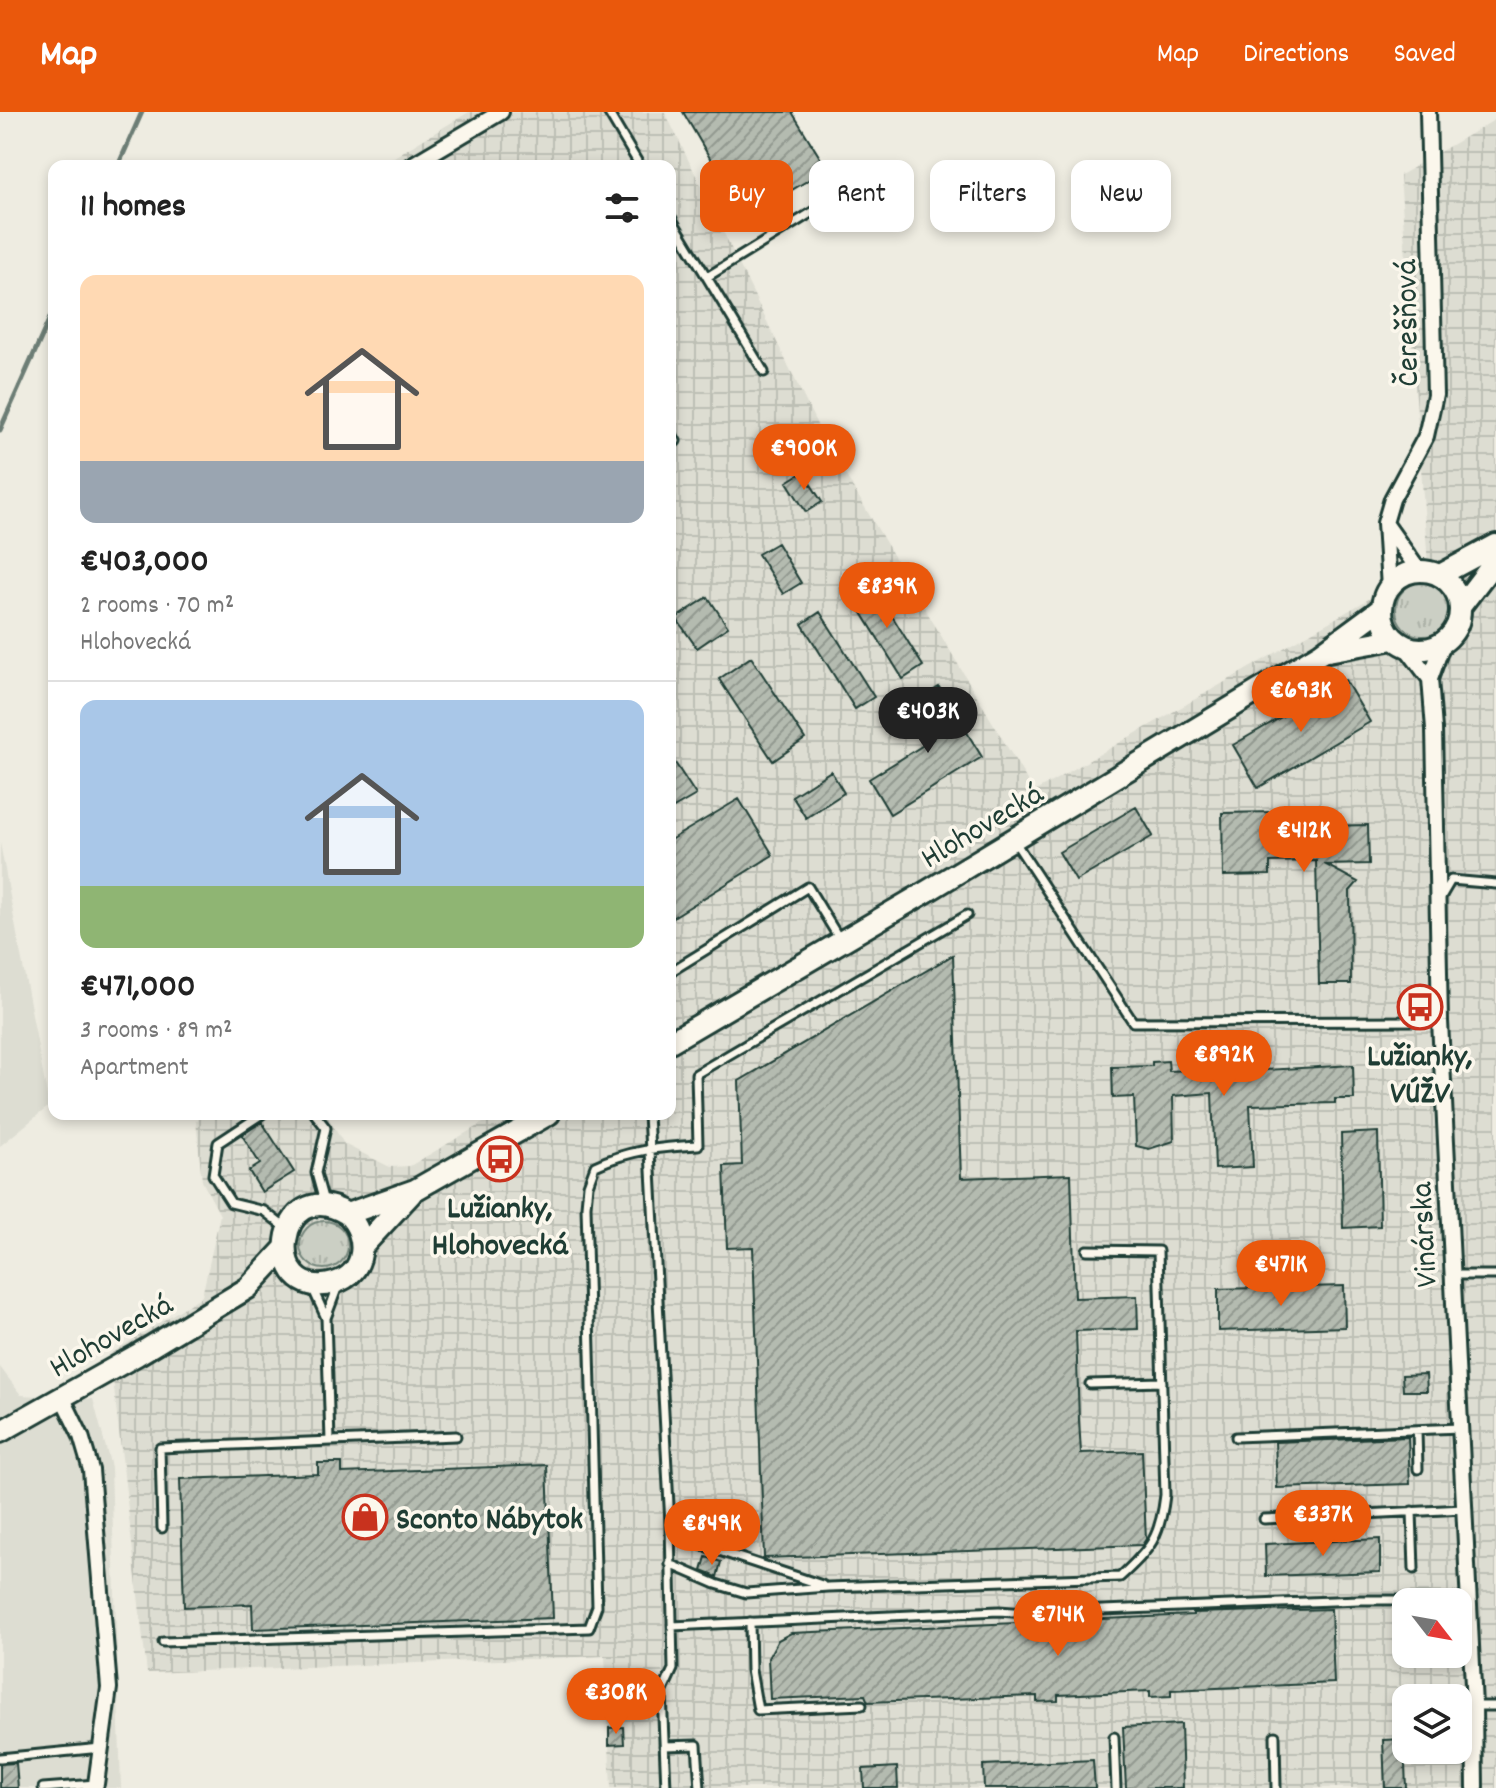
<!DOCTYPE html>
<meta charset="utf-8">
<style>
body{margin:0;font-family:Dekko,sans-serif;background:#f6f6f6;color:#222;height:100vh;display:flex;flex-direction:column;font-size:30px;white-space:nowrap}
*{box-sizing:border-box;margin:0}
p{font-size:26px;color:#767676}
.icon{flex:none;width:44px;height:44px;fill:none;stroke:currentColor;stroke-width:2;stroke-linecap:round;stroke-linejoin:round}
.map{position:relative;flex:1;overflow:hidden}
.panel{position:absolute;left:48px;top:48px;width:628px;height:960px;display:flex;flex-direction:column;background:#fff;border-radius:16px;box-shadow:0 4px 12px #0003}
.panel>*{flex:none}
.hud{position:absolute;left:700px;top:48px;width:676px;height:72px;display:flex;gap:16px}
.needle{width:52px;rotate:121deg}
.fabs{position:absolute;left:1392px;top:1476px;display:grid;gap:16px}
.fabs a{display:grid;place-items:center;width:80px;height:80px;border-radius:16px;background:#fff;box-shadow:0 4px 12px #0003;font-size:40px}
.price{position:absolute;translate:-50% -68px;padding:0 18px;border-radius:28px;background:#ea580c;color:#fff;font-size:26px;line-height:52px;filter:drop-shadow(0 2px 4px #0008)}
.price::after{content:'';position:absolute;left:50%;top:48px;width:24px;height:18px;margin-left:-12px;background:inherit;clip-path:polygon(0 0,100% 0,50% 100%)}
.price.on{background:#222;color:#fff}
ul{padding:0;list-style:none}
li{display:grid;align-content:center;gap:16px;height:424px;padding:0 32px}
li+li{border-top:2px solid #e0e0e0}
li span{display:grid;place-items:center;height:248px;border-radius:16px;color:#555}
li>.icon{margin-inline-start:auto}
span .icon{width:144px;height:144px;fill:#fffc;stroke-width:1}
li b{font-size:34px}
h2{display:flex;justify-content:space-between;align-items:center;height:96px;padding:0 32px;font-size:34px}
.pill{padding:0 28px;border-radius:16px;background:#fff;box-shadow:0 4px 12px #0003;font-size:28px;line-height:72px}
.pill.on{background:#ea580c;color:#fff}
header{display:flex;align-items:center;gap:48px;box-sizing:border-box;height:112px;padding:0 40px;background:#ea580c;color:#fff}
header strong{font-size:38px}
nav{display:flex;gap:44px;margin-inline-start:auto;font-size:28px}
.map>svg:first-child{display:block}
.built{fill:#ddddd2}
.industrial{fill:url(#industrial-grid);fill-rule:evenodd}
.grass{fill:url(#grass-tufts);stroke:#75867c;stroke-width:2}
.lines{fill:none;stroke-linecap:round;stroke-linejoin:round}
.stream{stroke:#6c7d74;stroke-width:5}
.building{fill:url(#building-hatch);stroke:#1f3d34;stroke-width:2}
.lane-casing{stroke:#1f3d34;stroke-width:13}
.street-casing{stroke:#1f3d34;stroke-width:20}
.secondary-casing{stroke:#1f3d34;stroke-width:26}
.lane{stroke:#fbf7ec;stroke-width:7}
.street{stroke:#fbf7ec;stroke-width:14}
.secondary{stroke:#fbf7ec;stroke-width:20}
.labels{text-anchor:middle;stroke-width:7;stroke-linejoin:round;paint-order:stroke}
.street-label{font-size:32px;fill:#1f3d34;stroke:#fbf7ec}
.poi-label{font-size:32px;font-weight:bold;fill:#1f3d34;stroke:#fbf7ec}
</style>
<header>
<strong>Map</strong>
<nav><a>Map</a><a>Directions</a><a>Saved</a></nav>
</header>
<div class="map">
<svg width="1496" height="1676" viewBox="0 0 1496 1676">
<defs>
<pattern id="industrial-grid" width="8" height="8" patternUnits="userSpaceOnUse" patternTransform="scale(2)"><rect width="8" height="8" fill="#ddddd2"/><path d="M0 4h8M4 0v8" fill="none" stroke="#bdbfb5"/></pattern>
<pattern id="grass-tufts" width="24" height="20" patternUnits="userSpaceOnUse" patternTransform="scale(2)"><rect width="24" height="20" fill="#cbcfc4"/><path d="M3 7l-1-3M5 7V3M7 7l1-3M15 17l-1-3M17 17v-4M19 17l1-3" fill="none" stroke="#aeb3a9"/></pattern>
<pattern id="building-hatch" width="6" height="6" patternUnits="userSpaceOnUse" patternTransform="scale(2)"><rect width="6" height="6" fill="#b4bbb0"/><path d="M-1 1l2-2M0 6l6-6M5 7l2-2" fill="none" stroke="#929990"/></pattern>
</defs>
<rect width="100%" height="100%" fill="#eeece1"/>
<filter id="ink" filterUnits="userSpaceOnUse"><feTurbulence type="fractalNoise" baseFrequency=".0125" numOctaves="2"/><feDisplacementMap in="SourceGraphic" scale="16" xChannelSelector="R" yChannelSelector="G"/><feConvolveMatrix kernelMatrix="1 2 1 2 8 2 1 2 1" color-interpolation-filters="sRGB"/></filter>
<g filter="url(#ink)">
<!-- built -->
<path class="built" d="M0 731 49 994 0 1034Z
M0 1255 21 1283 93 1287 111 1355 121 1676H0Z"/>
<!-- industrial -->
<path class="industrial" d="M469 0H665L823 325 1034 680 1428 453 1400 63 1496 7V1676H611L605 1544 147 1561 110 1242 202 1184 220 1103 202 1069 196 1009 205 1002H326L344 1032 390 1055 410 1054 498 1002H670V54H379ZM1406 1490H1458V1542H1406ZM1406 1586H1458V1638H1406Z"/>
<!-- grass -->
<path class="grass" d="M1396 497a27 27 0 1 1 54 0a27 27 0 1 1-54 0Z
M300 1133a24 24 0 1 1 48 0a24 24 0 1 1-48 0Z"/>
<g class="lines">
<!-- stream -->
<path class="stream" d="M118 54 142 0
M0 318 54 197"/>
</g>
<!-- building -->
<path class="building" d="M683 0H792L827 57 745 106Z
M803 360 822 390 806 400 787 370Z
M777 431 801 471 783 482 758 442Z
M871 470 923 554 903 567 851 483Z
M708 485 728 515 697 536 676 506Z
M820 500 874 585 855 597 802 512Z
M751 545 805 627 773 649 719 567Z
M1345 568 1370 610 1258 676 1233 633Z
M939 575 982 645 890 702 869 667 933 627 912 592Z
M670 643 696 683 670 698Z
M831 659 844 681 806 706 792 684Z
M739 687 773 743 670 807V728Z
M1136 695 1153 724 1076 769 1059 740Z
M1273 700 1274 715 1368 713 1369 752 1326 753 1358 770 1350 779 1351 872H1319L1316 749 1270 750V763L1223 764 1222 701Z
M953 843 961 1066 1071 1062 1075 1186 1137 1184 1138 1217 1076 1219 1079 1308 1081 1341 1142 1339 1146 1427 1142 1433 764 1446 753 1135 727 1136 724 1054 742 1053 739 969Z
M1247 940 1248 959 1353 953 1354 987H1335V991L1250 993 1253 1055 1215 1057 1212 981 1173 984 1174 1029 1149 1037 1136 1034 1134 985 1113 986 1112 955 1152 954V950L1168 949 1169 959 1210 957V941Z
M262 1010 294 1060 262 1080 249 1059 260 1052 242 1023Z
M1378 1020 1380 1114 1343 1116 1341 1022Z
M1344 1174 1345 1215 1218 1219V1177Z
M1426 1262 1427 1279H1403L1402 1263Z
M1408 1325 1410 1372 1277 1376 1275 1330Z
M318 1351H342V1361L547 1353 553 1506 253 1517 252 1492 184 1495 180 1367 318 1362Z
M1380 1427V1460L1266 1464 1265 1432Z
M706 1445 721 1450 717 1465 702 1459Z
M1331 1497 1334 1571 1171 1578V1584L1150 1585V1579L1058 1583V1589L1037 1590V1584L868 1590 865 1583 770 1587 768 1546 778 1528 791 1521 1193 1503V1501Z
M1181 1612 1183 1676H1126L1123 1615Z
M623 1615 624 1632 609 1633V1616Z
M1404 1627 1406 1676H1385L1383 1628Z
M1093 1648 1095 1676H984L983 1653Z
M16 1651 18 1676H0V1652Z
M897 1655 898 1676H864L863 1657Z"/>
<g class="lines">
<!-- lane casing -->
<g class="lane-casing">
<path id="lane" d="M608 0 640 54
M670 104 764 260
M707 165 827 91
M670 319 676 329 670 333
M1015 730 1133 910 1440 909
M1441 785 1451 768 1496 772
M670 860 808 775 840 828
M262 1002 218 1031 213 1063 231 1091 264 1099 287 1117
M315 1002 326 1016 316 1061 324 1090
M648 1002 670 1412 673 1557 662 1581 666 1676
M1452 1163H1496
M312 1175 326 1206
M1090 1272 1162 1270
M1417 1318 1418 1357
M1236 1325 1460 1316
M330 1329 326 1206 338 1174
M1412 1399 1414 1457
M1264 1407 1464 1397
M670 1412 701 1433 822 1473
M672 1412 716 1411
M162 1416 160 1336 456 1324
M670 1452 716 1472 746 1481 828 1475 1120 1465C1151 1436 1160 1426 1165 1383L1158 1139 1087 1138
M750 1510 751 1558 758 1598 862 1593
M672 1514 999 1499 1026 1501 1359 1488H1468
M163 1530 589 1516 597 1494 586 1094 588 1073 595 1054C629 1038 661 1035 698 1033L696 962 967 803
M1474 1594H1496
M1275 1624 1276 1676
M1114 1625 1116 1676
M664 1634 697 1633 700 1676
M0 1646 101 1636
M43 1676 96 1672"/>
</g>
<!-- street casing -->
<g class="street-casing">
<path id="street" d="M410 54 501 0
M1385 411 1419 459
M1389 476 1385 411 1392 387 1426 324 1435 283 1428 0
M1443 531 1430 567 1434 617 1440 909 1474 1594 1475 1676
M1405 534 1430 567
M62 1285 81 1324 91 1358 109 1576 96 1672"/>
</g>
<!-- secondary casing -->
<g class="secondary-casing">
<path id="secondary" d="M1382 498a39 39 0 1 1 78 0a39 39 0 1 1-78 0Z
M1440 463 1496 433
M1460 495 1496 448
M1328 539 1394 527
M670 930 926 780 1321 541 1382 496
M347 1102C369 1123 367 1162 334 1171 261 1192 275 1058 347 1102L415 1078 549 1002
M362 1135 411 1082
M0 1320 137 1243 248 1176 284 1137"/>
</g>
<!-- lane -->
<use href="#lane" class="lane"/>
<!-- street -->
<use href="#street" class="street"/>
<!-- secondary -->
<use href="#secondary" class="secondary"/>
</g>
</g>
<!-- icons -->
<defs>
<g id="bus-ring" transform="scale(2.3)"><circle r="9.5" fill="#fbf7ec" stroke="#c8321e" stroke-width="1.5"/><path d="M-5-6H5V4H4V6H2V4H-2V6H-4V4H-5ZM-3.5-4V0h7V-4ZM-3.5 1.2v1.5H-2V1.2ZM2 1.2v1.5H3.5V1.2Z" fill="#c8321e"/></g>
<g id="shop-ring" transform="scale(2.3)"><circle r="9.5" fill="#fbf7ec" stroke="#c8321e" stroke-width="1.5"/><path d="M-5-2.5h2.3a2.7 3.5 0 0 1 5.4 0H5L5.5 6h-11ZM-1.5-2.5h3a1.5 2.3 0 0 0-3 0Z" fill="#c8321e"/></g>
</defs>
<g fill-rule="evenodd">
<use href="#bus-ring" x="1420" y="895"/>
<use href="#bus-ring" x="500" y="1047"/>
<use href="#shop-ring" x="365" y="1405"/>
</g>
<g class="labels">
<!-- street labels -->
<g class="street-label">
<text transform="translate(1405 211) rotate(-91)" y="11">Čerešňová</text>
<text transform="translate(981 712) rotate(-31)" y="11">Hlohovecká</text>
<text transform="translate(1422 1123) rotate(-93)" y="11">Vinárska</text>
<text transform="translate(110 1222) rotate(-30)" y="11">Hlohovecká</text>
</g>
<!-- poi labels -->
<g class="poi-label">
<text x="1420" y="953">Lužianky,<tspan x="1420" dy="37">VÚŽV</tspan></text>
<text x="500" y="1105">Lužianky,<tspan x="500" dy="37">Hlohovecká</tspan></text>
<text x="396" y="1416" text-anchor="start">Sconto Nábytok</text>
</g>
</g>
</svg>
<div class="fabs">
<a><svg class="needle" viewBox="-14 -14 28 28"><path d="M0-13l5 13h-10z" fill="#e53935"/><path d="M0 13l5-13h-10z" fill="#767676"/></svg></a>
<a><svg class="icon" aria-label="layers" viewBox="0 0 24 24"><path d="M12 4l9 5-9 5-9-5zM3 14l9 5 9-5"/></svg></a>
</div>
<b class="price" style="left:804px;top:380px">€900K</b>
<b class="price" style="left:887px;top:518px">€839K</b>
<b class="price" style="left:1301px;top:622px">€693K</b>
<b class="price on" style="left:928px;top:643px">€403K</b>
<b class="price" style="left:1304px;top:762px">€412K</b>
<b class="price" style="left:1224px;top:986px">€892K</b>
<b class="price" style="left:1281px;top:1196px">€471K</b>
<b class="price" style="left:1323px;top:1446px">€337K</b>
<b class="price" style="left:712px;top:1455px">€849K</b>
<b class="price" style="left:1058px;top:1546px">€714K</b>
<b class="price" style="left:616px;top:1624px">€308K</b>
<div class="hud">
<a class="pill on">Buy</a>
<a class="pill">Rent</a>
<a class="pill">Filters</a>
<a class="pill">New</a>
</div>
<section class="panel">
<h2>11 homes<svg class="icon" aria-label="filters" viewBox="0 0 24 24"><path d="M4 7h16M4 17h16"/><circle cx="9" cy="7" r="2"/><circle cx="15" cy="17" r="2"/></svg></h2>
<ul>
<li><span style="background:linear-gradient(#ffd9b3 75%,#9aa5b1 0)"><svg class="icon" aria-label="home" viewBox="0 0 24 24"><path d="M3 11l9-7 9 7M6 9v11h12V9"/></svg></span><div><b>€403,000</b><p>2 rooms · 70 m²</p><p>Hlohovecká</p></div></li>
<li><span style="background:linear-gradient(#a9c7e8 75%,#8fb573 0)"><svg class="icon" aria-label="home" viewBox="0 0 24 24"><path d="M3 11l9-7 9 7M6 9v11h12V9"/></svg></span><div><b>€471,000</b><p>3 rooms · 89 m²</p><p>Apartment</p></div></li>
</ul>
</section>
</div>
